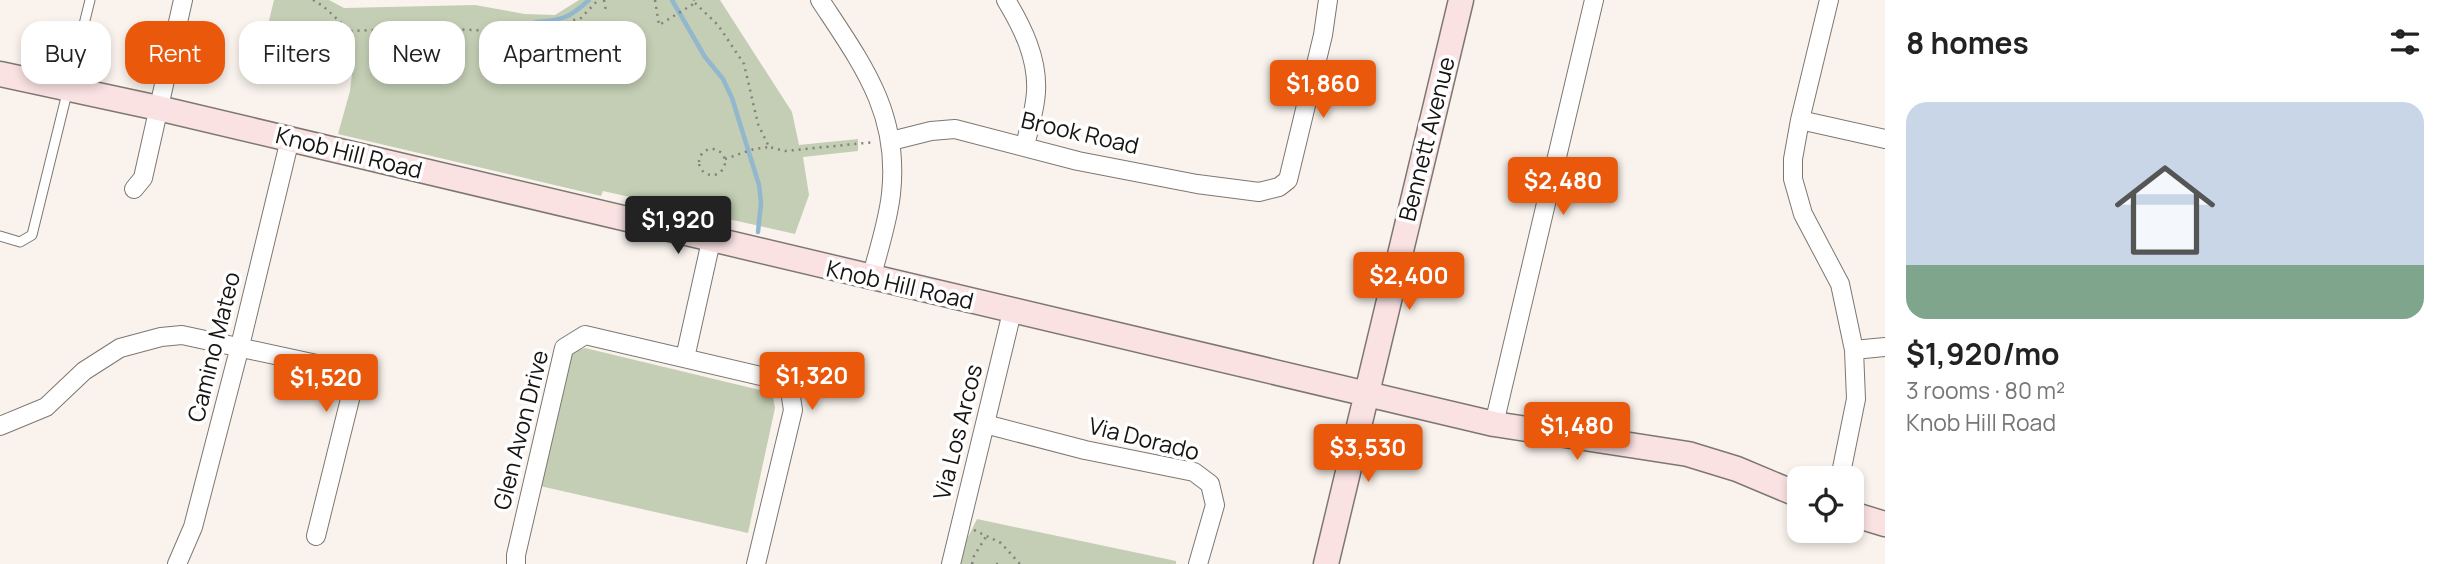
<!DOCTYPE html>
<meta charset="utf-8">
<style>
body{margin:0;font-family:Manrope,sans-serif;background:#f2f2f2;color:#222;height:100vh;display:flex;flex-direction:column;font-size:26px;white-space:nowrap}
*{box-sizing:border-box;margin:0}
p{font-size:23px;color:#767676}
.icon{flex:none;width:38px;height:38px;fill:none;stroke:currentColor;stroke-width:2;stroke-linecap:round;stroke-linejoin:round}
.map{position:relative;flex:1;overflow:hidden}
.side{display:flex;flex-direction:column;background:#fff;width:560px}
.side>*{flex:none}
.banner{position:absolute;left:21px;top:21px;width:665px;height:63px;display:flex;gap:14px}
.controls{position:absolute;left:1787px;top:466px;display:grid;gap:14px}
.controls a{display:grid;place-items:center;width:77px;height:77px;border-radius:14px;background:#fff;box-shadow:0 4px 10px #0003;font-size:35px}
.price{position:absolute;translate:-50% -60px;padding:0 16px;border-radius:7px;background:#ea580c;color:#fff;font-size:23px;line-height:46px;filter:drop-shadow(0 2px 4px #0008)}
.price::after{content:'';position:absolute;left:50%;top:42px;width:21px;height:16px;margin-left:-10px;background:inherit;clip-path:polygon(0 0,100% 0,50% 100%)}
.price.selected{background:#222;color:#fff}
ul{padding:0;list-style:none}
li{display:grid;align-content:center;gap:14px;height:371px;padding:0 21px}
li span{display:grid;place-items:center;height:217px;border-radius:21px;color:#555}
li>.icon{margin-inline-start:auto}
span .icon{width:126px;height:126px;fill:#fffc;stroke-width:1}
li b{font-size:30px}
h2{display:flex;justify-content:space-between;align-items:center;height:84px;padding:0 21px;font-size:30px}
.chip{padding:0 24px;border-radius:21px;background:#fff;box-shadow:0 4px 10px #0003;font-size:24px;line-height:63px}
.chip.selected{background:#ea580c;color:#fff}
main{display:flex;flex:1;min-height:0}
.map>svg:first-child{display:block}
.green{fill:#c3ceb4}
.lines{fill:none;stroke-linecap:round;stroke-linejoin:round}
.stream{stroke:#93b7cd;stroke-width:4.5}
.lane-casing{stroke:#7d7772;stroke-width:11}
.street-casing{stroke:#7d7772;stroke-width:20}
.secondary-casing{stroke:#7d7772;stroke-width:27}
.path{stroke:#84807c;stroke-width:2.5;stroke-dasharray:2 5;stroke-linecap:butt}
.lane{stroke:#fff;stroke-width:9}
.street{stroke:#fff;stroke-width:18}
.secondary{stroke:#fae2e2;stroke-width:24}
.labels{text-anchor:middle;stroke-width:7;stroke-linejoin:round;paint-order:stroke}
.street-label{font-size:23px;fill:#161412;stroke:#fff}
</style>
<main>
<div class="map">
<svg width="1885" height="564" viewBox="0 0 1885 564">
<rect width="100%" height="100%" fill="#faf3ed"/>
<!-- green -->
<path class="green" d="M274 0H329L344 8 475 5 525 14 555 15 579 0H720L792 112 799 145 858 139V151L803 157 809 195 795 234 603 191 601 196 338 134 350 91 353 65 263 45Z
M585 348 764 391 773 397 775 408 748 533 540 486 567 364 573 352Z
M977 519 1176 561V564H961L965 543Z"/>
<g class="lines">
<!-- stream -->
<path class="stream" d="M672 0 705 57 723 79 732 98 759 185 761 203 758 232
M536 22C563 20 569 18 589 0"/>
<!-- lane casing -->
<g class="lane-casing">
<path id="lane" d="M0 236 20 242 32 235 90 0"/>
</g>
<!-- street casing -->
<g class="street-casing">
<path id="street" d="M820 0C862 64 900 113 891 194 888 222 878 251 871 279
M1006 0C1023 28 1038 59 1036 92 1035 110 1029 128 1025 146
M1829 0 1800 120 1793 159V179L1803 214 1840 284 1854 350 1856 399 1840 478
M1800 120 1885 139
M891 141 931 131 955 129 1078 161 1197 184 1259 192 1279 187 1288 180 1323 35 1328 0
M134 189 143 178 183 0
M1854 350 1885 347
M685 358 711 241
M985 424 1085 450 1194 472 1210 484 1215 505 1198 564
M1494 424 1594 0
M0 426 46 407 84 371 120 348 161 337 182 335 326 366 347 382 351 395 316 536
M177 564 193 527 240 346 290 139
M516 564V555L564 348 585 335 782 381 790 391 793 410 756 564
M951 564 1012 312"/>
</g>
<!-- secondary casing -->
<g class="secondary-casing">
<path id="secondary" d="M0 74 158 108 1494 424 1688 454 1737 469 1799 495
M1852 514 1885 524
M1326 564 1461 0"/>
</g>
<!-- path -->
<path class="path" d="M313 0 323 6 350 31 424 28 497 31 551 27 581 18 598 0
M604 0 606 11
M655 0 659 25 695 3 694 0
M695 3 718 25 744 64 758 124 769 147 785 151 875 142
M699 162a13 13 0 1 1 26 0a13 13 0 1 1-26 0Z
M725 159 754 149 769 147
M974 530 1001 543 1020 564
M972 564 974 556 987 535
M996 564H1002"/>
<!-- lane -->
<use href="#lane" class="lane"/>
<!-- street -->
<use href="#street" class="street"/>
<!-- secondary -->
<use href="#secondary" class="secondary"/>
</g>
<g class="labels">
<!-- street labels -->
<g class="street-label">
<text transform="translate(1080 133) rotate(13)" y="8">Brook Road</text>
<text transform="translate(1427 139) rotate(-76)" y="8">Bennett Avenue</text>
<text transform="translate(349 153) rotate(14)" y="8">Knob Hill Road</text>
<text transform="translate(900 285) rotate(13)" y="8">Knob Hill Road</text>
<text transform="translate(214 347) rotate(-76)" y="8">Camino Mateo</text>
<text transform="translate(521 430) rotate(-76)" y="8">Glen Avon Drive</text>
<text transform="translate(958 432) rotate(-76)" y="8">Via Los Arcos</text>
<text transform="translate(1144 439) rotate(14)" y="8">Via Dorado</text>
</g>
</g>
</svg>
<div class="controls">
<a><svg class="icon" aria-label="locate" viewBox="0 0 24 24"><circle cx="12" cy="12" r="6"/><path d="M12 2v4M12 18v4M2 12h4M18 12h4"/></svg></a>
</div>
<b class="price" style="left:1323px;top:120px">$1,860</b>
<b class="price" style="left:1563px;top:217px">$2,480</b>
<b class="price selected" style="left:678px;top:256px">$1,920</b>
<b class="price" style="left:1409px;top:312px">$2,400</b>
<b class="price" style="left:812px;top:412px">$1,320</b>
<b class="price" style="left:326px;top:414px">$1,520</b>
<b class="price" style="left:1577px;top:462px">$1,480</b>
<b class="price" style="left:1368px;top:484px">$3,530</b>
<div class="banner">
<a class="chip">Buy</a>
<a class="chip selected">Rent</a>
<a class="chip">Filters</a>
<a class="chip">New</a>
<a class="chip">Apartment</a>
</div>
</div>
<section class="side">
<h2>8 homes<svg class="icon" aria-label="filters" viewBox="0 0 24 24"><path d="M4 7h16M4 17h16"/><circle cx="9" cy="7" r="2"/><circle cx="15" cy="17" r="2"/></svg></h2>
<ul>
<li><span style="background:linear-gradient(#c9d6e8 75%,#7fa58c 0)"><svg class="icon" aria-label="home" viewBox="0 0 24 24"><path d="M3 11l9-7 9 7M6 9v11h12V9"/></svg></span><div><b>$1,920/mo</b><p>3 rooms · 80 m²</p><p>Knob Hill Road</p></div></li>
</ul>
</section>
</main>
